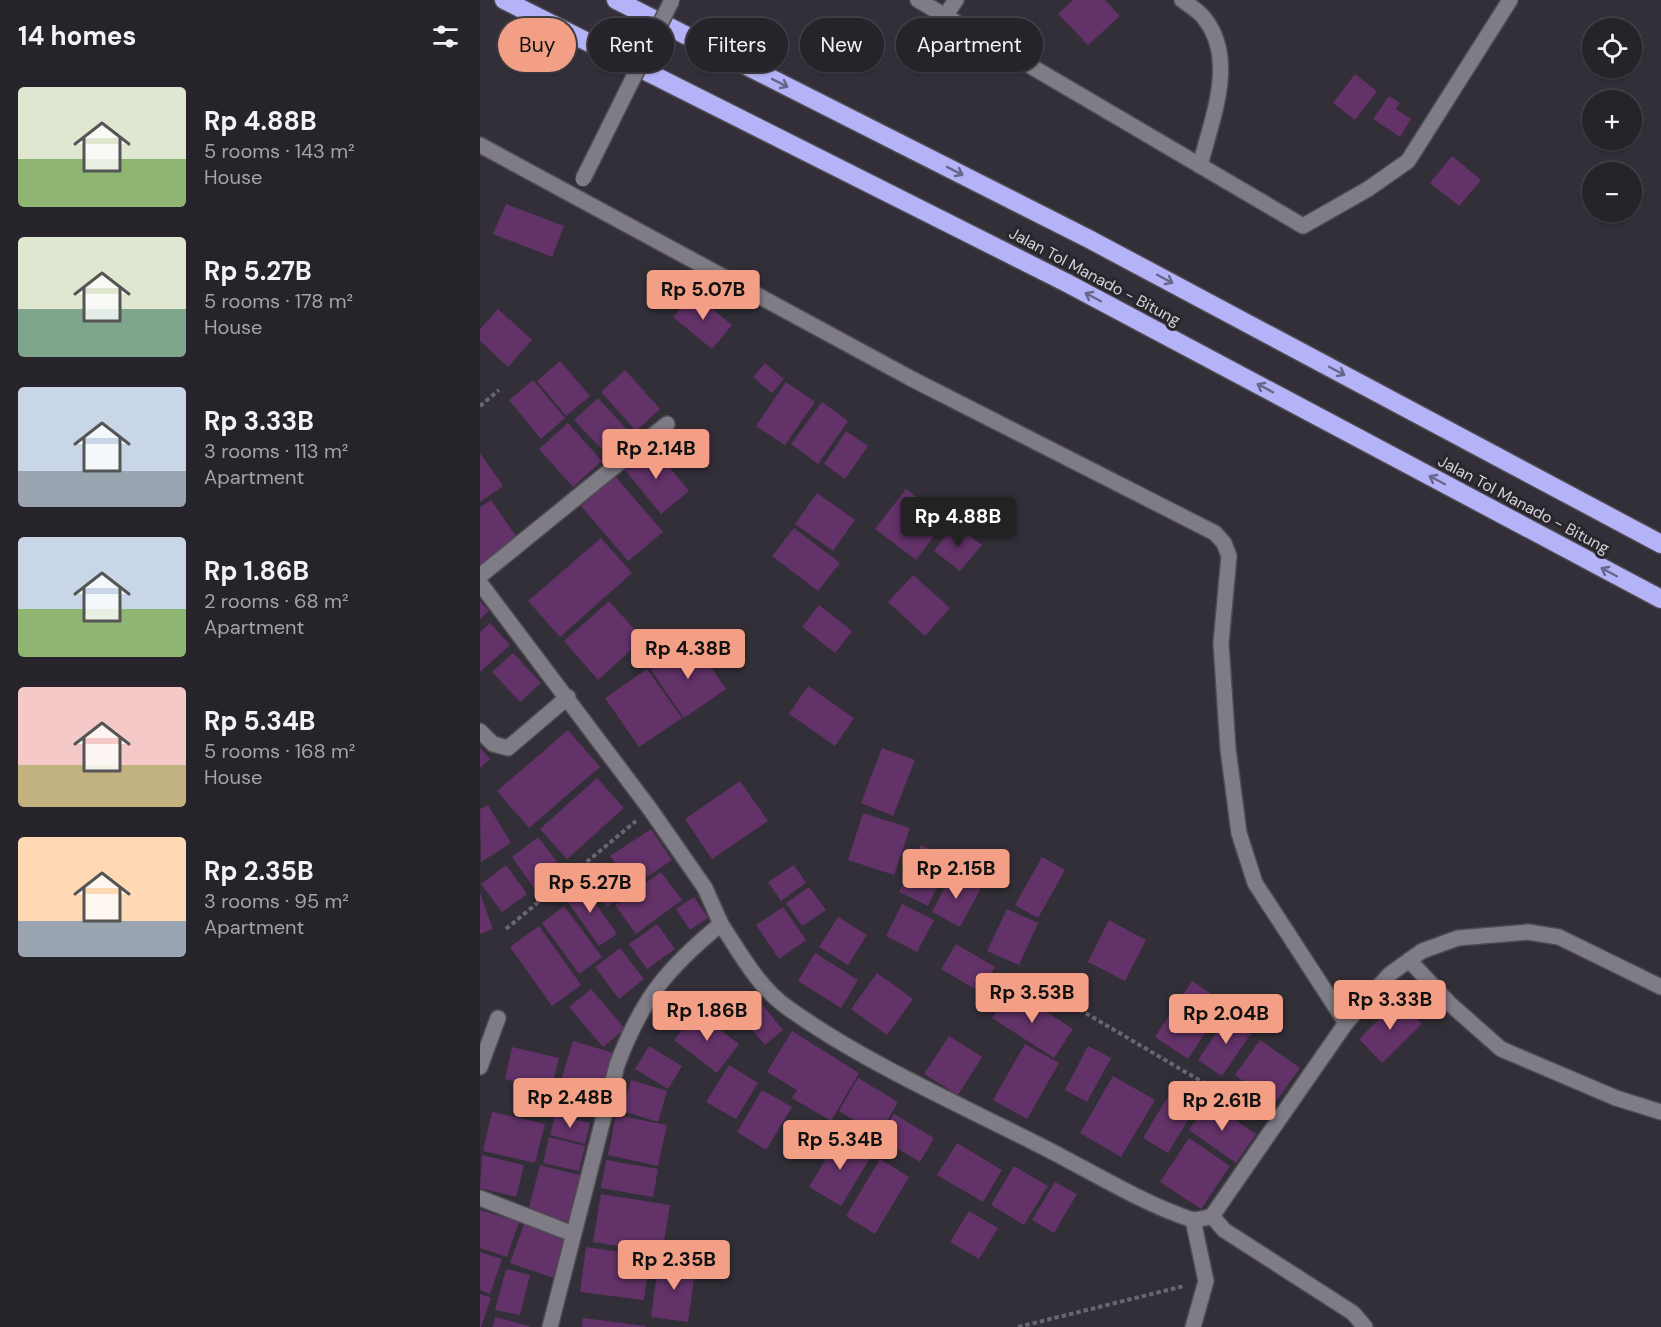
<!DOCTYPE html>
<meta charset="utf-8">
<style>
body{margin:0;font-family:"DM Sans",sans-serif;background:#2e2b32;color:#f1f3f6;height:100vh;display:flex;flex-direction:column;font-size:22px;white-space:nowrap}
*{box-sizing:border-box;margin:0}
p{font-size:20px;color:#a4a4a8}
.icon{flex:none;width:33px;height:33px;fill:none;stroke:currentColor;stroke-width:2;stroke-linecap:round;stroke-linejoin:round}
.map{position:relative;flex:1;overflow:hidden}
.details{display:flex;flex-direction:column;background:#26232a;width:480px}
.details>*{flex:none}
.banner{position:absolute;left:18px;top:18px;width:570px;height:54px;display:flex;gap:12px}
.fabs{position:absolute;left:1102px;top:18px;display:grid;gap:12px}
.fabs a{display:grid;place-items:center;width:60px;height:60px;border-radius:50%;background:#26232a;box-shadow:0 2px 4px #0004,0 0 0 2px #424047;font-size:30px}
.price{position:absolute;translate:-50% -51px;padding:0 14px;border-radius:6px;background:#f39f85;color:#111;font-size:20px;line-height:39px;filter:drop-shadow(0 2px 3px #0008)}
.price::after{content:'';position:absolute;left:50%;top:36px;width:18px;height:14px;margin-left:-9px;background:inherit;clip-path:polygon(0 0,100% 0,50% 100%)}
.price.active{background:#222;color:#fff}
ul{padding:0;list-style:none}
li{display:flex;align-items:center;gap:18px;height:150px;padding:0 18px}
li span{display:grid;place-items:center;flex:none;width:168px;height:120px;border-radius:6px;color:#555}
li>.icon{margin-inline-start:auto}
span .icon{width:72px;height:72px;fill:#fffc;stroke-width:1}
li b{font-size:26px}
h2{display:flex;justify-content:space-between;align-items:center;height:72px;padding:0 18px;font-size:26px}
.tag{padding:0 21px;border-radius:27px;background:#26232a;box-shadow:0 2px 4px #0004,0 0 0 2px #424047;font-size:21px;line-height:54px}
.tag.active{background:#f39f85;color:#111}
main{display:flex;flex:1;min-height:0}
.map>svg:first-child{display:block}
.building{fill:#623268}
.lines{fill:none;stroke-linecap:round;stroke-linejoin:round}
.minor-casing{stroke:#4f4b53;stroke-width:18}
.highway-casing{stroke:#4f4b53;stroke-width:21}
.path{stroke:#69666e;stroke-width:4;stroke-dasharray:4.5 3;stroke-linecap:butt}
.minor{stroke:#807c86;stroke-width:15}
.highway{stroke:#b5b3f8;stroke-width:18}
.minor-bridge-casing{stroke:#4f4b53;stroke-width:18;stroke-linecap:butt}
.minor-bridge{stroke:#807c86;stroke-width:15}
.oneway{stroke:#686589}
.labels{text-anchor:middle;stroke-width:6;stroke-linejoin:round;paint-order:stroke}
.street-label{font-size:16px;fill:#d4d2d8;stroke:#29262e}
</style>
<main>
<section class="details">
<h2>14 homes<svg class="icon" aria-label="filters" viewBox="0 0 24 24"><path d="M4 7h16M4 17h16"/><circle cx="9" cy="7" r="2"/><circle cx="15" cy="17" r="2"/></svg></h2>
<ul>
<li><span style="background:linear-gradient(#dfe7d0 60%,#8fb573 0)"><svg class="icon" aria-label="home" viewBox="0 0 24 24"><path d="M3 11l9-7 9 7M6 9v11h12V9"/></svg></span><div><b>Rp 4.88B</b><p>5 rooms · 143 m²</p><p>House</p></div></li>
<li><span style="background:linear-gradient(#dfe7d0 60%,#7fa58c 0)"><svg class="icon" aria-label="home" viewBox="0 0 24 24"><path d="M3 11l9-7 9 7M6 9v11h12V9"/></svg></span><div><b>Rp 5.27B</b><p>5 rooms · 178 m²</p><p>House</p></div></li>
<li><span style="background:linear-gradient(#c9d6e8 70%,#9aa5b1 0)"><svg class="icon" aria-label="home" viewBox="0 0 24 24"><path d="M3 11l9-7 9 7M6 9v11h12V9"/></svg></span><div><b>Rp 3.33B</b><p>3 rooms · 113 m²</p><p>Apartment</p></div></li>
<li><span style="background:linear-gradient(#c9d6e8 60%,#8fb573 0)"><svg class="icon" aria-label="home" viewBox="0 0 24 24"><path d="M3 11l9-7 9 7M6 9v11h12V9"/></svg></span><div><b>Rp 1.86B</b><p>2 rooms · 68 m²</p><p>Apartment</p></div></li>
<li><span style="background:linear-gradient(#f6c9c9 65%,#c2b280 0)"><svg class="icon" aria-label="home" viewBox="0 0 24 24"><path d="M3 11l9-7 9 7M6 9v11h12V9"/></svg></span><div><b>Rp 5.34B</b><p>5 rooms · 168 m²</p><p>House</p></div></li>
<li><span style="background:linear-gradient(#ffd9b3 70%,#9aa5b1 0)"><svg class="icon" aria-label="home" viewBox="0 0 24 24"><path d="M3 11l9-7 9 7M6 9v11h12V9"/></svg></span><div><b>Rp 2.35B</b><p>3 rooms · 95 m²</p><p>Apartment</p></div></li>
</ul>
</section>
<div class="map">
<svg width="1181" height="1327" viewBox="0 0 1181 1327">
<rect width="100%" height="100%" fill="#332f38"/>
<!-- building -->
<path class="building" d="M593 0H625L640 16 608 45 578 14Z
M875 74 897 91 875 120 853 103Z
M909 96 920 103 916 109 931 119 920 137 893 119Z
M972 156 1001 180 979 206 950 183Z
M26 204 84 226 72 257 13 234Z
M213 294 252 325 232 349 193 317Z
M18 309 52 340 28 367 0 341V329Z
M80 361 110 396 86 416 57 381Z
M285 363 304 379 292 393 273 377Z
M145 370 180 409 156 431 121 392Z
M53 380 85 418 61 439 29 400Z
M306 382 335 402 305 445 276 426Z
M118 398 152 435 128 456 94 420Z
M342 402 368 421 338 464 311 444Z
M88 423 122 461 93 487 59 449Z
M366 431 388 446 365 479 344 464Z
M172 446 209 491 181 514 144 469Z
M0 453 23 486 0 502Z
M135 476 183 532 148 561 101 506Z
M426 489 467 519 436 560 395 529Z
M337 493 375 520 353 551 315 524Z
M11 500 38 539 0 565V507Z
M475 524 502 545 480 571 454 551Z
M314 528 360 563 338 591 292 556Z
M121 538 152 573 80 637 48 601Z
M433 575 470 608 445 636 408 602Z
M0 601 9 611 0 619Z
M129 601 163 639 118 680 84 641Z
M339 605 372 631 355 653 322 627Z
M10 623 30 645 0 672V632Z
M213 641 246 689 204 718 171 670Z
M33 653 61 683 40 702 12 672Z
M167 669 202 718 159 747 125 698Z
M328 686 374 718 355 746 309 714Z
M88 730 120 767 49 828 17 791Z
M0 748 10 759 0 768Z
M402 748 435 760 413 816 381 803Z
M117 778 144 808 87 859 60 829Z
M260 781 288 821 232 859 205 819Z
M8 805 31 843 1 862 0 809Z
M383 813 430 828 414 875 368 860Z
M171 829 192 860 152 887 130 856Z
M58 837 81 867 54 888 32 857Z
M441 845 471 859 448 906 419 892Z
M562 857 585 870 558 918 535 905Z
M127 862 149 891 127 907 105 878Z
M26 865 47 894 22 912 1 884Z
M314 865 326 883 301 901 288 882Z
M181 872 202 900 156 934 135 905Z
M472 874 501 888 480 927 452 912Z
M101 883 137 934 119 946 83 895Z
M329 887 346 910 322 926 306 903Z
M0 893 13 929 0 934Z
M214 897 228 918 210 930 196 909Z
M422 904 454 920 437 952 406 936Z
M84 906 122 957 99 974 62 923Z
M303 907 326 940 299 959 276 925Z
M527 909 558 923 539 965 507 951Z
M358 917 387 935 368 965 339 947Z
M629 920 666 940 645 981 608 962Z
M177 924 195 949 167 969 149 944Z
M59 926 101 985 72 1006 30 947Z
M476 944 515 967 500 992 461 969Z
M140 948 164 979 139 999 115 967Z
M335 953 378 980 361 1008 318 981Z
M397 973 433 999 407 1035 371 1009Z
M712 981 745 1003 708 1059 675 1037Z
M111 989 145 1029 123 1047 89 1007Z
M531 989 593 1029 574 1058 512 1018Z
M277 998 303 1030 285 1045 258 1014Z
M918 1000 942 1024 902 1063 879 1039Z
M216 1012 259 1044 237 1073 194 1040Z
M750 1013 774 1029 742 1076 718 1060Z
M312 1031 379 1073 351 1121 312 1098 317 1090 287 1072Z
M469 1036 502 1057 478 1095 444 1074Z
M780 1040 820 1068 794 1104 755 1075Z
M93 1041 134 1053 113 1118 73 1106Z
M545 1044 579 1063 547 1119 513 1100Z
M169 1046 202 1066 188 1089 155 1069Z
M608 1046 631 1058 607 1102 585 1090Z
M32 1047 79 1058 71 1090 25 1079Z
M249 1065 278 1083 256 1119 226 1102Z
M633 1076 675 1100 641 1157 600 1133Z
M378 1078 418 1102 399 1135 359 1111Z
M151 1080 187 1091 178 1122 142 1111Z
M282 1090 312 1107 286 1150 257 1132Z
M689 1095 714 1110 688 1153 663 1138Z
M728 1102 776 1134 756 1163 709 1130Z
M12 1112 65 1124 55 1163 3 1151Z
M414 1114 454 1138 440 1162 400 1138Z
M75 1115 110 1123 105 1144 70 1135Z
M136 1115 187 1125 178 1166 128 1155Z
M360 1136 392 1155 361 1206 329 1187Z
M69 1137 105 1146 99 1171 63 1163Z
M709 1138 750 1166 721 1209 680 1182Z
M477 1143 522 1170 503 1202 457 1175Z
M2 1155 44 1165 36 1197 0 1188Z
M400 1159 429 1177 395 1234 366 1216Z
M126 1160 178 1169 173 1197 121 1188Z
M60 1165 103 1176 91 1222 48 1211Z
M534 1166 568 1186 544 1225 511 1205Z
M575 1182 597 1194 574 1233 552 1220Z
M121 1194 190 1205 182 1253 113 1242Z
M0 1210 39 1222 27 1257 0 1248Z
M489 1211 518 1228 499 1259 470 1242Z
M44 1224 87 1238 74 1278 30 1263Z
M106 1247 170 1256 164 1300 100 1292Z
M0 1252 22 1259 10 1294 0 1290Z
M179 1259 216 1264 208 1322 171 1317Z
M26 1269 50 1275 40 1315 15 1310Z
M0 1294 11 1298 1 1327H0Z
M15 1317 49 1326V1327H13Z
M103 1318 165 1326V1327H102Z"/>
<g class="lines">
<!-- minor casing -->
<g class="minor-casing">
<path id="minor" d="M438 0 823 226 888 189 928 161 1030 0
M702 0C709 5 719 11 724 18 758 60 731 120 720 166
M465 16 476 0
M0 145 432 379 735 533 744 543 749 556 741 643 748 749 759 833 775 883 866 1023
M0 576 187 424
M0 583 170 809 225 888 241 924
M0 731 13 744 28 748 88 697
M929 960 969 1003 1021 1049 1136 1098 1181 1112
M0 1067 18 1018
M0 1198 93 1234
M732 1216 744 1230 873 1313 885 1327
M713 1220 726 1281 713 1327
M70 1327 137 1065C162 999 186 969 241 924 260 953 279 988 308 1008 382 1061 474 1102 555 1143 606 1168 657 1201 710 1219 717 1221 725 1218 732 1216L866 1023 910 974 942 951 978 938 1048 932 1079 937 1181 987"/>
</g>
<!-- highway casing -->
<g class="highway-casing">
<path id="highway" d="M24 0 585 282 1181 599
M136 0 609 239 1181 544"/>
</g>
<!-- path -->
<path class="path" d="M0 406 19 390
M26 929 156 821
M580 998 780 1116
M538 1327 704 1286"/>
<!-- minor -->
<use href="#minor" class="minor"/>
<!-- highway -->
<use href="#highway" class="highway"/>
<!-- minor-bridge casing -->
<g class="minor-bridge-casing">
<path id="minor-bridge" d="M103 179 192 0"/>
</g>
<!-- minor-bridge -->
<use href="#minor-bridge" class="minor-bridge"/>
</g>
<!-- one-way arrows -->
<defs><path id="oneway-shaft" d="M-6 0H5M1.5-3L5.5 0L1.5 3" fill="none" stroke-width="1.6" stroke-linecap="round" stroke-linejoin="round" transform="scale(1.5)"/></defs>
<g class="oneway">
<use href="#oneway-shaft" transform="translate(300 83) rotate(27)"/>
<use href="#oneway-shaft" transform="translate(475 171) rotate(27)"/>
<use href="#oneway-shaft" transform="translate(685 279) rotate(28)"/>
<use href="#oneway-shaft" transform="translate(613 297) rotate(-152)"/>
<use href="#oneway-shaft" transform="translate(857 371) rotate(28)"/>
<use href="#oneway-shaft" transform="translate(785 388) rotate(-152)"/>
<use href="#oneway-shaft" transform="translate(957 480) rotate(-152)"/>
<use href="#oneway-shaft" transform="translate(1129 572) rotate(-152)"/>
</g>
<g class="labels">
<!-- street labels -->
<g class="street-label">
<text transform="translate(615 276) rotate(28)" y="6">Jalan Tol Manado - Bitung</text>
<text transform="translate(1044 504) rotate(28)" y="6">Jalan Tol Manado - Bitung</text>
</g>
</g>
</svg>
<div class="fabs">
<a><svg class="icon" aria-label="locate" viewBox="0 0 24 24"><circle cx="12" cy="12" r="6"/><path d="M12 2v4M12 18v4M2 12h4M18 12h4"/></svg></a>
<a>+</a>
<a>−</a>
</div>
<b class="price" style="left:223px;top:321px">Rp 5.07B</b>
<b class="price" style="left:176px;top:480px">Rp 2.14B</b>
<b class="price active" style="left:478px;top:548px">Rp 4.88B</b>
<b class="price" style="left:208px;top:680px">Rp 4.38B</b>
<b class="price" style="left:476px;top:900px">Rp 2.15B</b>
<b class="price" style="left:110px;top:914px">Rp 5.27B</b>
<b class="price" style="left:552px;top:1024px">Rp 3.53B</b>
<b class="price" style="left:910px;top:1031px">Rp 3.33B</b>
<b class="price" style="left:227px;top:1042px">Rp 1.86B</b>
<b class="price" style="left:746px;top:1045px">Rp 2.04B</b>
<b class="price" style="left:90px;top:1129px">Rp 2.48B</b>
<b class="price" style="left:742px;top:1132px">Rp 2.61B</b>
<b class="price" style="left:360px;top:1171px">Rp 5.34B</b>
<b class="price" style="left:194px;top:1291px">Rp 2.35B</b>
<div class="banner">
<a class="tag active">Buy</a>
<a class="tag">Rent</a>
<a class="tag">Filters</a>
<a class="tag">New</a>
<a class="tag">Apartment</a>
</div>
</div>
</main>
